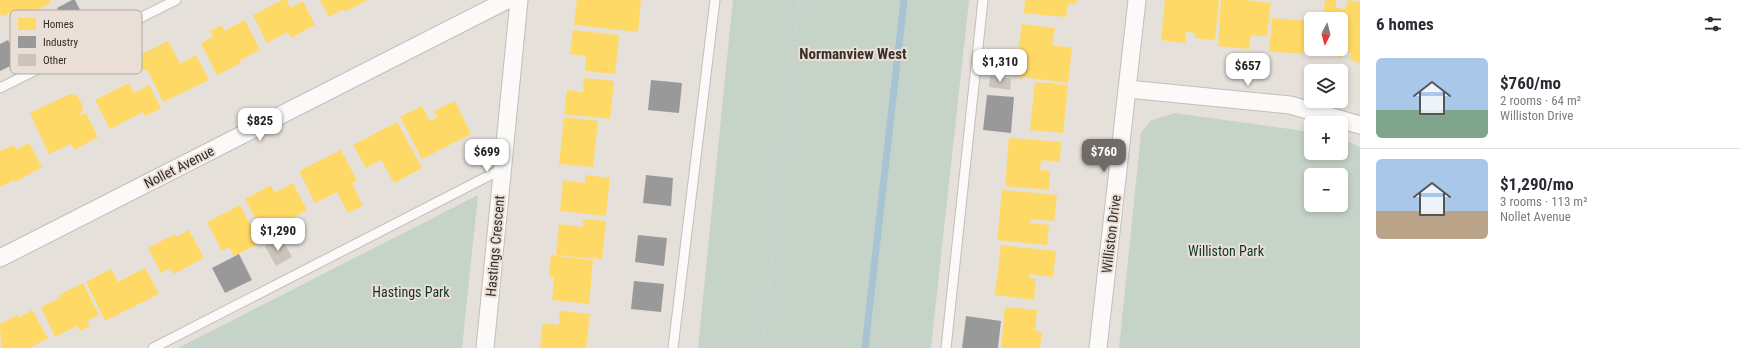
<!DOCTYPE html>
<meta charset="utf-8">
<style>
body{margin:0;font-family:"Roboto Condensed",sans-serif;background:#f2f2f3;color:#2b2b33;height:100vh;display:flex;flex-direction:column;font-size:15px;white-space:nowrap}
*{box-sizing:border-box;margin:0}
p{font-size:13px;color:#7c7c81}
.icon{flex:none;width:22px;height:22px;fill:none;stroke:currentColor;stroke-width:2;stroke-linecap:round;stroke-linejoin:round}
.map{position:relative;flex:1;overflow:hidden}
.drawer{display:flex;flex-direction:column;background:#fff;width:380px}
.drawer>*{flex:none}
.needle{width:26px;rotate:186deg}
.tools{position:absolute;left:1304px;top:12px;display:grid;gap:8px}
.tools a{display:grid;place-items:center;width:44px;height:44px;border-radius:6px;background:#fff;box-shadow:0 2px 6px #0003;font-size:20px}
.price{position:absolute;translate:-50% -34px;padding:0 9px;border-radius:8px;background:#fff;color:#222;font-size:13px;line-height:26px;filter:drop-shadow(0 1px 2px #0008)}
.price::after{content:'';position:absolute;left:50%;top:24px;width:12px;height:9px;margin-left:-6px;background:inherit;clip-path:polygon(0 0,100% 0,50% 100%)}
.price.active{background:#706b66;color:#fff}
ul{padding:0;list-style:none}
li{display:flex;align-items:center;gap:12px;height:100px;padding:0 16px}
li+li{border-top:1px solid #e1e1e2}
li span{display:grid;place-items:center;flex:none;width:112px;height:80px;border-radius:6px;color:#555}
li>.icon{margin-inline-start:auto}
span .icon{width:48px;height:48px;fill:#fffc;stroke-width:1}
li b{font-size:17px}
h2{display:flex;justify-content:space-between;align-items:center;height:48px;padding:0 16px;font-size:17px}
main{display:flex;flex:1;min-height:0}
.map>svg:first-child{display:block}
.green{fill:#c6d3c8;fill-rule:evenodd}
.homes{fill:#ffd966}
.industry{fill:#999}
.lines{fill:none;stroke-linecap:round;stroke-linejoin:round}
.stream{stroke:#a8c3d1;stroke-width:7}
.building{fill:#ccc3bb}
.service-casing{stroke:#c3beba;stroke-width:11}
.minor-casing{stroke:#c3beba;stroke-width:19}
.service{stroke:#fbfaf9;stroke-width:9}
.minor{stroke:#fbfaf9;stroke-width:17}
.rail{stroke:#d2d2d0;stroke-width:3;stroke-dasharray:2 4;stroke-linecap:butt}
.labels{text-anchor:middle;stroke-width:4;stroke-linejoin:round;paint-order:stroke}
.street-label{font-size:14px;fill:#302c28;stroke:#eadfd6}
.park-label{font-size:14px;fill:#0e3424;stroke:#eadfd6}
.neighbourhood-label{font-size:15px;font-weight:bold;fill:#393029;stroke:#eadfd6}
.key{fill:#eadfd6;stroke:#b2a9a2;stroke-width:1}
.key-label{font-size:11px;fill:#302c28}
</style>
<main>
<div class="map">
<svg width="1360" height="348" viewBox="0 0 1360 348">
<rect width="100%" height="100%" fill="#e6e0da"/>
<!-- green -->
<path class="green" d="M733 0H969L931 348H698Z
M1174 113 1311 132V153H1341V138L1360 147V348H1119L1141 133 1150 121ZM1311 175H1341V205H1311Z
M478 195 462 348H178Z"/>
<!-- homes -->
<path class="homes" d="M0 0H49L51 3 16 20 12 12 2 17 0 14Z
M282 0H287L291 8 303 1 315 25 291 38 288 32 267 43 253 15Z
M320 0H367L345 12 344 9 329 17Z
M577 0H641L638 32 574 25Z
M1025 0H1077L1076 4H1068L1066 17 1024 13Z
M1165 0H1219L1215 40 1195 38V33L1186 32 1185 43 1161 40Z
M1221 0H1246L1271 3 1267 36 1251 35 1249 49 1218 46Z
M1325 0H1336V7L1345 10 1348 0 1360 2V63L1350 60 1352 53 1343 51 1341 58 1321 53 1322 49H1341V19L1323 18Z
M1272 18 1311 21V49H1318V54L1269 52Z
M245 20 260 50 240 60 241 63 217 75 201 43 213 37 210 31 222 25 224 31Z
M1022 24 1055 28 1052 45 1072 48 1068 83 1015 76Z
M573 30 619 35 615 74 585 71 586 56 570 54Z
M168 41 180 64 196 55 209 80 163 102 147 69 144 71 138 60 141 58 140 55Z
M584 78 614 81 610 119 564 114 567 90 583 92Z
M1035 82 1068 85 1063 133 1030 130Z
M129 83 134 93 149 85 161 108 145 116 143 112 110 129 95 100Z
M70 94 78 96 83 107 80 116 86 113 98 137 74 150 71 144 49 154 30 113Z
M455 101 471 134 422 159 400 117 422 106 430 121 437 117 434 111Z
M564 117 598 121 593 167 559 164Z
M397 122 422 168 394 183 381 160 366 168 353 145Z
M1009 138 1061 142 1060 162 1041 160 1040 170 1050 171 1049 190 1005 186Z
M29 143 42 167 15 182 14 180 0 187V151L14 145 16 150Z
M341 150 357 181 352 183 363 206 348 213 337 192 315 203 299 171Z
M585 175 610 178 606 216 560 211 563 180 585 183Z
M293 183 307 210 274 228 268 218 258 223 245 199 271 185 274 193Z
M1002 190 1057 195 1054 221 1031 219 1030 223 1049 225 1047 245 997 240Z
M240 205 260 243 234 256 229 247 222 251 207 222Z
M583 219 606 221 602 259 556 255 559 224 583 227Z
M189 230 204 258 174 274 170 268 161 273 148 248 175 234 176 237Z
M1001 245 1056 251 1053 277 1029 274V278L1036 279 1034 300 995 295Z
M551 255 593 260 589 304 552 300 554 277H549Z
M145 268 159 294 105 321 86 282 111 269 118 282Z
M83 283 99 315 87 321 90 326 80 331 77 326 55 337 41 307 60 298 59 295Z
M1005 307 1037 310 1035 331H1042L1040 348H1001Z
M32 310 48 338 30 348H1L0 324 17 315 18 318Z
M560 311 590 314 586 348H540L543 323 559 325Z"/>
<!-- industry -->
<path class="industry" d="M72 0H75L89 28 71 37 57 8Z
M8 40 19 62 0 71V44Z
M651 80 682 83 679 113 648 110Z
M987 95 1014 97 1011 133 983 130Z
M646 175 673 178 671 206 643 203Z
M638 235 667 238 664 266 635 262Z
M239 254 252 280 225 293 212 268Z
M634 281 664 284 661 312 631 309Z
M966 316 1001 321 998 348H962Z"/>
<g class="lines">
<!-- stream -->
<path class="stream" d="M865 348 904 0"/>
</g>
<!-- building -->
<path class="building" d="M990 76 1011 79 1010 90 989 87Z
M281 237 292 257 276 266 265 246Z"/>
<g class="lines">
<!-- service casing -->
<g class="service-casing">
<path id="service" d="M0 88 176 0
M153 348 502 169
M673 348 715 0
M946 348 983 0"/>
</g>
<!-- minor casing -->
<g class="minor-casing">
<path id="minor" d="M1128 89 1290 105 1360 125
M0 258 507 0
M485 348 519 0
M1098 348 1137 0"/>
</g>
<!-- service -->
<use href="#service" class="service"/>
<!-- minor -->
<use href="#minor" class="minor"/>
<!-- rail -->
<path class="rail" d="M763 348 799 0"/>
</g>
<g class="labels">
<!-- street labels -->
<g class="street-label">
<text transform="translate(179 167) rotate(-27)" y="5">Nollet Avenue</text>
<text transform="translate(1111 234) rotate(-83)" y="5">Williston Drive</text>
<text transform="translate(495 246) rotate(-85)" y="5">Hastings Crescent</text>
</g>
<!-- park labels -->
<g class="park-label">
<text x="1226" y="256">Williston Park</text>
<text x="411" y="297">Hastings Park</text>
</g>
<!-- neighbourhood labels -->
<g class="neighbourhood-label">
<text x="853" y="59">Normanview West</text>
</g>
</g>
<!-- legend -->
<rect x="10" y="10" width="132" height="64" rx="6" class="key"/>
<rect x="18" y="18" width="18" height="12" fill="#ffd966"/>
<rect x="18" y="36" width="18" height="12" fill="#999"/>
<rect x="18" y="54" width="18" height="12" fill="#ccc3bb"/>
<g class="key-label">
<text x="43" y="28">Homes</text>
<text x="43" y="46">Industry</text>
<text x="43" y="64">Other</text>
</g>
</svg>
<div class="tools">
<a><svg class="needle" viewBox="-14 -14 28 28"><path d="M0-13l5 13h-10z" fill="#e53935"/><path d="M0 13l5-13h-10z" fill="#7c7c81"/></svg></a>
<a><svg class="icon" aria-label="layers" viewBox="0 0 24 24"><path d="M12 4l9 5-9 5-9-5zM3 14l9 5 9-5"/></svg></a>
<a>+</a>
<a>−</a>
</div>
<b class="price" style="left:1000px;top:83px">$1,310</b>
<b class="price" style="left:1248px;top:87px">$657</b>
<b class="price" style="left:260px;top:142px">$825</b>
<b class="price" style="left:487px;top:173px">$699</b>
<b class="price active" style="left:1104px;top:173px">$760</b>
<b class="price" style="left:278px;top:252px">$1,290</b>
</div>
<section class="drawer">
<h2>6 homes<svg class="icon" aria-label="filters" viewBox="0 0 24 24"><path d="M4 7h16M4 17h16"/><circle cx="9" cy="7" r="2"/><circle cx="15" cy="17" r="2"/></svg></h2>
<ul>
<li><span style="background:linear-gradient(#a9c7e8 65%,#7fa58c 0)"><svg class="icon" aria-label="home" viewBox="0 0 24 24"><path d="M3 11l9-7 9 7M6 9v11h12V9"/></svg></span><div><b>$760/mo</b><p>2 rooms · 64 m²</p><p>Williston Drive</p></div></li>
<li><span style="background:linear-gradient(#a9c7e8 65%,#b9a48a 0)"><svg class="icon" aria-label="home" viewBox="0 0 24 24"><path d="M3 11l9-7 9 7M6 9v11h12V9"/></svg></span><div><b>$1,290/mo</b><p>3 rooms · 113 m²</p><p>Nollet Avenue</p></div></li>
</ul>
</section>
</main>
